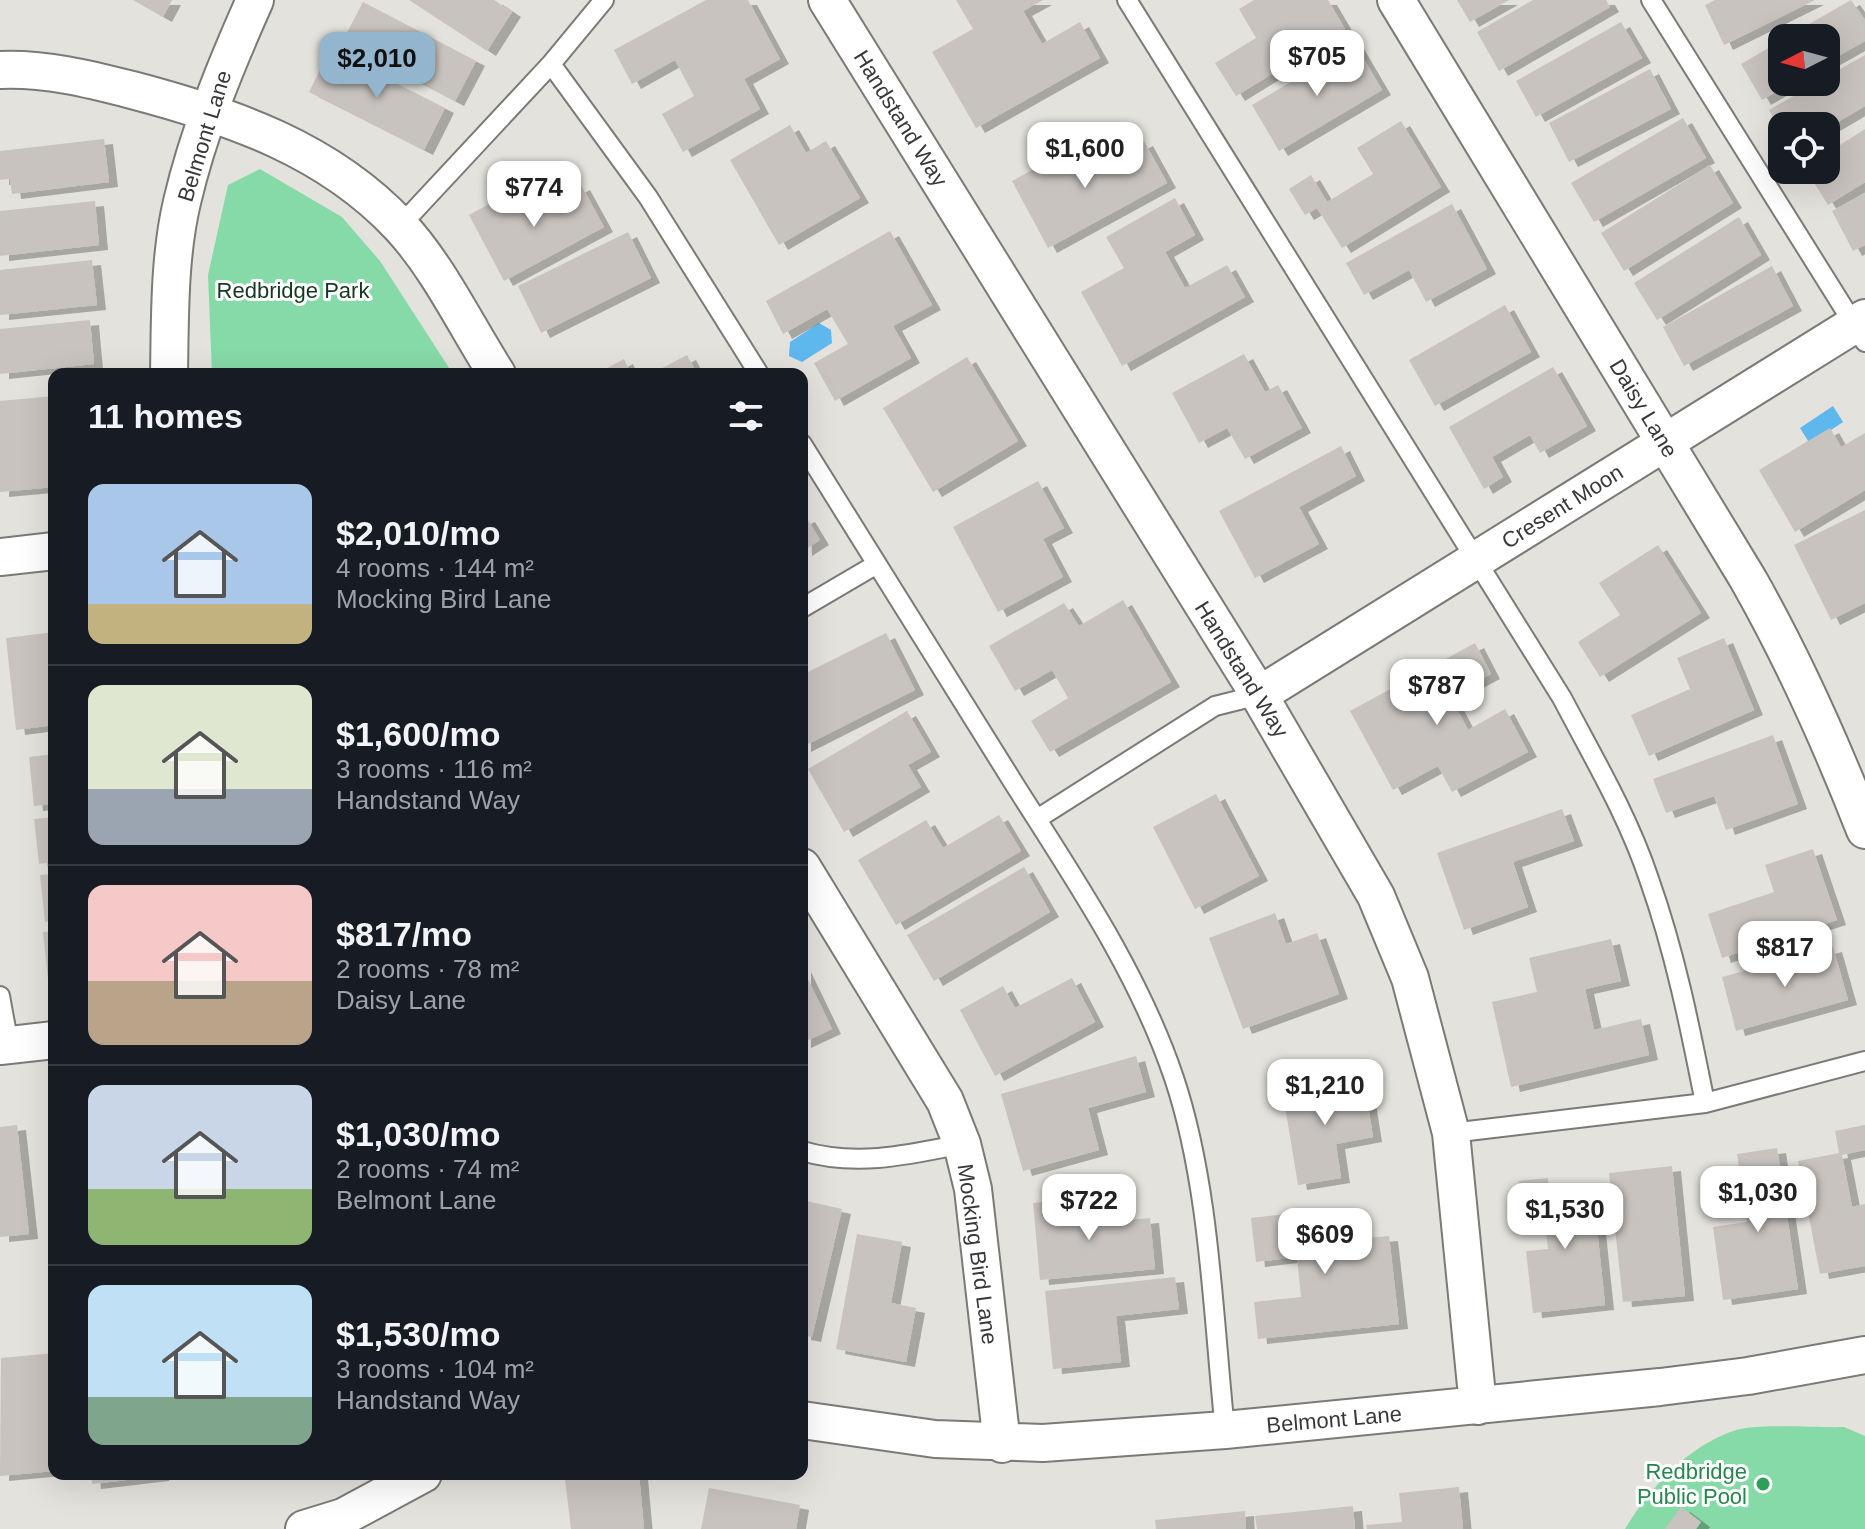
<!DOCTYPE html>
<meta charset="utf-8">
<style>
body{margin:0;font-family:Arial,sans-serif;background:#20242c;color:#f1f3f6;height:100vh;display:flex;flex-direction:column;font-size:30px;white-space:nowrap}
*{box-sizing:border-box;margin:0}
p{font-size:26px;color:#9ea1a6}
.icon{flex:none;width:44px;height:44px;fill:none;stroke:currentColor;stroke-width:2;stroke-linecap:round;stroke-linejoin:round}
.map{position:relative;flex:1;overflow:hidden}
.side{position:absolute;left:48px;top:368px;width:760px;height:1112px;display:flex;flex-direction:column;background:#171b24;border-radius:16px;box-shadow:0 8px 32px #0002}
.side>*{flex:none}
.needle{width:52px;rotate:264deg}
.controls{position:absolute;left:1768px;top:24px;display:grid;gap:16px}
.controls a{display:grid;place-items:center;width:72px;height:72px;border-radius:16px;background:#171b24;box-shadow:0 8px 32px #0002;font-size:40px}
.price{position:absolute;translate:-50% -68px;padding:0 18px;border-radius:16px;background:#fff;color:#222;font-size:26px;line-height:52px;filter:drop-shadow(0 2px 4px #0008)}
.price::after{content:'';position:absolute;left:50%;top:48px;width:24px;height:18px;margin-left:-12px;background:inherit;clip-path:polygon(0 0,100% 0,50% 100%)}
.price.active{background:#94b5ce;color:#111}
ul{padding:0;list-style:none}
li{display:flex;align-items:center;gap:24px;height:200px;padding:0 40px}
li+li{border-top:2px solid #363941}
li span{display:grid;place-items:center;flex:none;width:224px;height:160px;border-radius:16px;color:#555}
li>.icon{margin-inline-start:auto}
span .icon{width:96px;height:96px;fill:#fffc;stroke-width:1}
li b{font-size:34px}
h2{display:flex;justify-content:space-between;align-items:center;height:96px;padding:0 40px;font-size:34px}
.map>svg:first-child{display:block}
.green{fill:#86daa7}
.water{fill:#5eb7ed}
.building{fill:#c8c3bf;filter:url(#shadow)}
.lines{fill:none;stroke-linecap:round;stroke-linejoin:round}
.service-casing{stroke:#7c7a75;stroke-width:22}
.minor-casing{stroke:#7c7a75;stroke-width:40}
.service{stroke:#fff;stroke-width:18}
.minor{stroke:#fff;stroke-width:36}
.leisure-dot{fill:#2e9e5b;stroke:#fff;stroke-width:3}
.labels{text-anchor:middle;stroke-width:6;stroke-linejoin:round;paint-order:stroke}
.street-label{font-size:22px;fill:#383836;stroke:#fff}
.park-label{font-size:22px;fill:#133924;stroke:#fff}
.leisure-label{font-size:22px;fill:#27864d;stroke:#fff;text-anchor:end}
</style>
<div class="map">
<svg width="1865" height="1529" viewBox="0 0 1865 1529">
<defs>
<filter id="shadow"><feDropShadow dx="9" dy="5" stdDeviation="0" flood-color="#0004"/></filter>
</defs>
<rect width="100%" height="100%" fill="#e4e2dc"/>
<!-- green -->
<path class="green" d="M260 169 342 217 380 261 453 374H212L208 275 228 185Z
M1844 1427 1865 1436V1529H1625C1650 1488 1687 1447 1733 1431 1755 1423 1818 1428 1844 1427Z"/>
<!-- water -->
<path class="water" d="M819 323 831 330 832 343 802 362 789 356 790 342Z
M1833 406 1843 422 1810 444 1800 428Z"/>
<!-- building -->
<path class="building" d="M133 0H172L163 17Z
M409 0H494L512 12 487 51Z
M706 0H748L780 59 744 79 760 109 683 152 662 114 694 96 675 60 632 84 614 50Z
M956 0H1043L1023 11 1042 44 1080 22 1100 58 976 128 932 52 973 29Z
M1254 0H1328L1345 29 1236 96 1215 63 1256 38 1239 9Z
M1457 0H1509L1470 22Z
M1533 0H1606L1610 7 1499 71 1477 32Z
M1715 0H1815L1724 45 1705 5Z
M1851 0 1865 20V41L1826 63V38H1785Z
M363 2 476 61 455 101 342 42Z
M1621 22 1642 58 1536 117 1516 81Z
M1782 40V82H1793L1762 100 1741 64Z
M1355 44 1382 90 1279 151 1252 105Z
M330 50 445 108 424 150 309 92Z
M1865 55V106L1826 129V126H1782V133L1769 110 1818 82H1826V77Z
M1650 69 1671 109 1569 162 1549 123Z
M1683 118 1706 158 1594 222 1571 183Z
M1401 121 1441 187 1342 248 1317 208 1305 215 1289 189 1311 175 1327 202 1373 174 1357 148Z
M790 125 806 153 826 141 860 198 779 245 730 160Z
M1865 129V182L1828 205 1806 170H1826V154Z
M104 139 109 182 12 194 10 179 0 180V151Z
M1144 141 1167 183 1048 248 1012 181 1077 145 1090 170Z
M1710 165 1733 203 1624 271 1601 233Z
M581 185 604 227 504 281 469 215 513 191 526 215Z
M1865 193V245L1853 251 1832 211Z
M1175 198 1195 235 1165 252 1185 288 1227 265 1245 297 1122 366 1081 292 1124 268 1106 237Z
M95 201 99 245 0 256V211Z
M1452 204 1487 269 1426 302 1409 270 1364 295 1346 263Z
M1739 217 1761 255 1657 320 1634 283Z
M890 231 932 305 893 326 911 358 835 401 814 363 848 344 827 309 783 334 766 301Z
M628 232 651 278 541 333 518 286Z
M92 260 97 305 0 315V270Z
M1772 266 1793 306 1684 366 1663 327Z
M1505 305 1531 352 1435 406 1409 360Z
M90 320 94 364 0 374V329Z
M1244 354 1265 392 1278 385 1302 428 1245 459 1227 428 1199 443 1172 393Z
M687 355 697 374H651Z
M967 357 1018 441 933 492 883 408Z
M624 359 631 374H596Z
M1553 367 1587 426 1540 453 1530 435 1492 457 1503 477 1484 489 1449 427Z
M54 396V487L0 492V401Z
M1830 428 1841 447 1865 433V490L1795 532 1759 470Z
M1341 446 1356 476 1299 507 1319 544 1255 578 1219 511Z
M1038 481 1064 528 1043 539 1063 577 998 612 953 527Z
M1865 510V603L1831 620 1794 545Z
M806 517 820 540 803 551 802 519Z
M1658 545 1701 613 1600 677 1578 642 1620 615 1599 583Z
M1123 600 1171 682 1050 752 1031 721 1068 698 1052 670 1015 691 989 646 1064 603 1079 626Z
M54 632V725L16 730 6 638Z
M886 633 915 690 802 747V675Z
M1724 638 1754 710 1649 756 1631 715 1690 689 1677 658Z
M1475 643 1491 674 1450 696 1468 730 1505 709 1528 752 1452 792 1438 766 1393 790 1350 711Z
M907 711 931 752 908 765 921 787 844 832 808 769Z
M1773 735 1798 804 1726 830 1714 796 1666 813 1653 779Z
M54 754V804L34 806 29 757Z
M1216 794 1259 876 1195 909 1153 827Z
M1562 809 1574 841 1513 862 1528 907 1464 930 1437 853Z
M999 815 1021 851 896 925 858 860 926 820 943 848Z
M54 817V862L39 864 34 819Z
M1813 849 1837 920 1722 958 1708 914 1774 892 1765 865Z
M1024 867 1050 912 934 981 907 935Z
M54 874V921L45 922 40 875Z
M1275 913 1286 944 1317 933 1339 994 1243 1029 1209 938Z
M54 931V978L48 979 43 932Z
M1611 939 1621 981 1585 989 1594 1030 1641 1019 1649 1055 1511 1087 1492 1002 1537 992 1529 958Z
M1833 947 1848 1000 1736 1031 1722 977Z
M802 967 832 1029 802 1043Z
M1072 978 1095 1022 995 1076 960 1010 1003 986 1015 1008Z
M1136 1056 1146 1092 1088 1108 1099 1150 1023 1171 1001 1094Z
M1364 1080 1373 1137 1336 1144 1341 1178 1298 1185 1283 1094Z
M17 1125 29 1234 0 1237V1127Z
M1865 1125V1150L1842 1155 1852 1207 1865 1204V1266L1820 1274 1798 1161 1839 1153 1835 1131Z
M1777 1148 1798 1289 1723 1300 1713 1227 1747 1222 1737 1154Z
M1672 1166 1685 1296 1623 1302 1609 1173Z
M1548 1178 1549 1195 1593 1190 1605 1305 1533 1313 1526 1251 1548 1249 1543 1203 1521 1205 1519 1181Z
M1087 1198 1089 1224 1150 1218 1155 1269 1040 1280 1033 1203Z
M802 1200 842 1209 812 1337 802 1335Z
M1339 1208 1343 1240 1389 1236 1399 1324 1258 1339 1254 1302 1301 1297 1297 1257 1256 1262 1251 1218Z
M857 1234 902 1242 891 1303 916 1308 906 1362 836 1349Z
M1175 1277 1179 1309 1116 1316 1121 1362 1053 1369 1045 1291Z
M54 1353V1471L0 1476 1 1358Z
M91 1474H160V1476L92 1484Z
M615 1474H639L644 1529H571L565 1479Z
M1459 1487 1463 1529H1367L1366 1525 1402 1522 1399 1493Z
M709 1488 800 1505 796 1529H701Z
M1353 1506 1355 1529H1257L1255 1516Z
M1681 1507 1701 1522 1696 1529H1665Z
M1245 1511 1246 1529H1156L1155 1520Z"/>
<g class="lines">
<!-- service casing -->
<g class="service-casing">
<path id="service" d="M1127 0 1562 698C1593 757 1628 816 1649 879 1675 952 1690 1027 1705 1103
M1651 0 1865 342
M551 64 648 197 759 374
M400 226 551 64 604 0
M802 444C872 557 943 669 1013 782 1073 877 1138 971 1174 1078 1210 1185 1213 1317 1225 1430
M802 608 877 564
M1037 819 1215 706 1259 695
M0 996 9 1045
M1451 1133 1705 1103 1865 1061
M802 1151C856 1167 908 1155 962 1144"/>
</g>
<!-- minor casing -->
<g class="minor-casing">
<path id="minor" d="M827 0 1259 695 1376 896 1410 978 1451 1133 1478 1406
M1396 0 1748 579C1794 660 1831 743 1865 830
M0 70C45 68 89 79 132 90 231 116 328 149 400 226 439 268 466 326 497 374
M169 374C170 318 169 257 182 202 198 133 226 65 255 0
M0 557 54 551
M1259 695 1865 318
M802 867 945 1101 962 1144 973 1189 1002 1444
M0 1046 54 1040
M802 1420 935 1439 1043 1443 1225 1430 1660 1387 1748 1376 1865 1355
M304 1529 343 1517 423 1474"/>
</g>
<!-- service -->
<use href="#service" class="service"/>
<!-- minor -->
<use href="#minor" class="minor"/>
</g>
<!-- markers -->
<circle class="leisure-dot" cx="1763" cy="1484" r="8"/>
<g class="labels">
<!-- street labels -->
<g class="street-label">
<text transform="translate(901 118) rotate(58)" y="8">Handstand Way</text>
<text transform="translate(204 136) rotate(-73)" y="8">Belmont Lane</text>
<text transform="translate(1644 408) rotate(59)" y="8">Daisy Lane</text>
<text transform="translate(1562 506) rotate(-32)" y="8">Cresent Moon</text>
<text transform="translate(1242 669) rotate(58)" y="8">Handstand Way</text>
<text transform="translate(978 1254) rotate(82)" y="8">Mocking Bird Lane</text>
<text transform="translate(1334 1419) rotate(-5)" y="8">Belmont Lane</text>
</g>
<!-- park labels -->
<g class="park-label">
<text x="293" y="298">Redbridge Park</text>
</g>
<!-- leisure labels -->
<g class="leisure-label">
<text x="1747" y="1479">Redbridge<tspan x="1747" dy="25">Public Pool</tspan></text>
</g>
</g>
</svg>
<div class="controls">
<a><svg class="needle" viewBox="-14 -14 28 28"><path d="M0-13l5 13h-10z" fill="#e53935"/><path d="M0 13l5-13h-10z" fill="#9ea1a6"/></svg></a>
<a><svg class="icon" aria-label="locate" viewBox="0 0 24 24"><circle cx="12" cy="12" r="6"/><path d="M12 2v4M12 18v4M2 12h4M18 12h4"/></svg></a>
</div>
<b class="price" style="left:1317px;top:98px">$705</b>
<b class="price active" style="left:377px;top:100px">$2,010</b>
<b class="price" style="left:1085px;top:190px">$1,600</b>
<b class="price" style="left:534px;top:229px">$774</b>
<b class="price" style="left:1437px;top:727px">$787</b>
<b class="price" style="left:1785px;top:989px">$817</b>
<b class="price" style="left:1325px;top:1127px">$1,210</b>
<b class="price" style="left:1758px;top:1234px">$1,030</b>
<b class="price" style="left:1089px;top:1242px">$722</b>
<b class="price" style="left:1565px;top:1251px">$1,530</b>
<b class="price" style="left:1325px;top:1276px">$609</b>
<section class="side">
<h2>11 homes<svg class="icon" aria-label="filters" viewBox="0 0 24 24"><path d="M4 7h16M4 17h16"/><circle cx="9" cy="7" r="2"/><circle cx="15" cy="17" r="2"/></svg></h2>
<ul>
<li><span style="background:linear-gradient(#a9c7e8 75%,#c2b280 0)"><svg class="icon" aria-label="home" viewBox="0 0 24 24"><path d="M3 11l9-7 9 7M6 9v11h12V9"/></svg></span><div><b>$2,010/mo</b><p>4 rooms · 144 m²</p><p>Mocking Bird Lane</p></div></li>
<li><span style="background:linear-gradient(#dfe7d0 65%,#9aa5b1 0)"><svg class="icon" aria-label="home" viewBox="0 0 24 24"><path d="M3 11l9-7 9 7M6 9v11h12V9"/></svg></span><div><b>$1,600/mo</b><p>3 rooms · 116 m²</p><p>Handstand Way</p></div></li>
<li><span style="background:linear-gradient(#f6c9c9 60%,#b9a48a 0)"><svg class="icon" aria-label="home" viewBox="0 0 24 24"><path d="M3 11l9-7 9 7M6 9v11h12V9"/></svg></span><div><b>$817/mo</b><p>2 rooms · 78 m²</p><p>Daisy Lane</p></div></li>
<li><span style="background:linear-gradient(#c9d6e8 65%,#8fb573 0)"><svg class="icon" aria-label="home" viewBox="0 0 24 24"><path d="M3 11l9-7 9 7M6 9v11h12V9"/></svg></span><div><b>$1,030/mo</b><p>2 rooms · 74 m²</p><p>Belmont Lane</p></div></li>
<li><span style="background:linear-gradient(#bfe0f5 70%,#7fa58c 0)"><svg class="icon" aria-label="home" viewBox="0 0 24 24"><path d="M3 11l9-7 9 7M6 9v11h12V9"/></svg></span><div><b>$1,530/mo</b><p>3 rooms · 104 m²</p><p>Handstand Way</p></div></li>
</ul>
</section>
</div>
